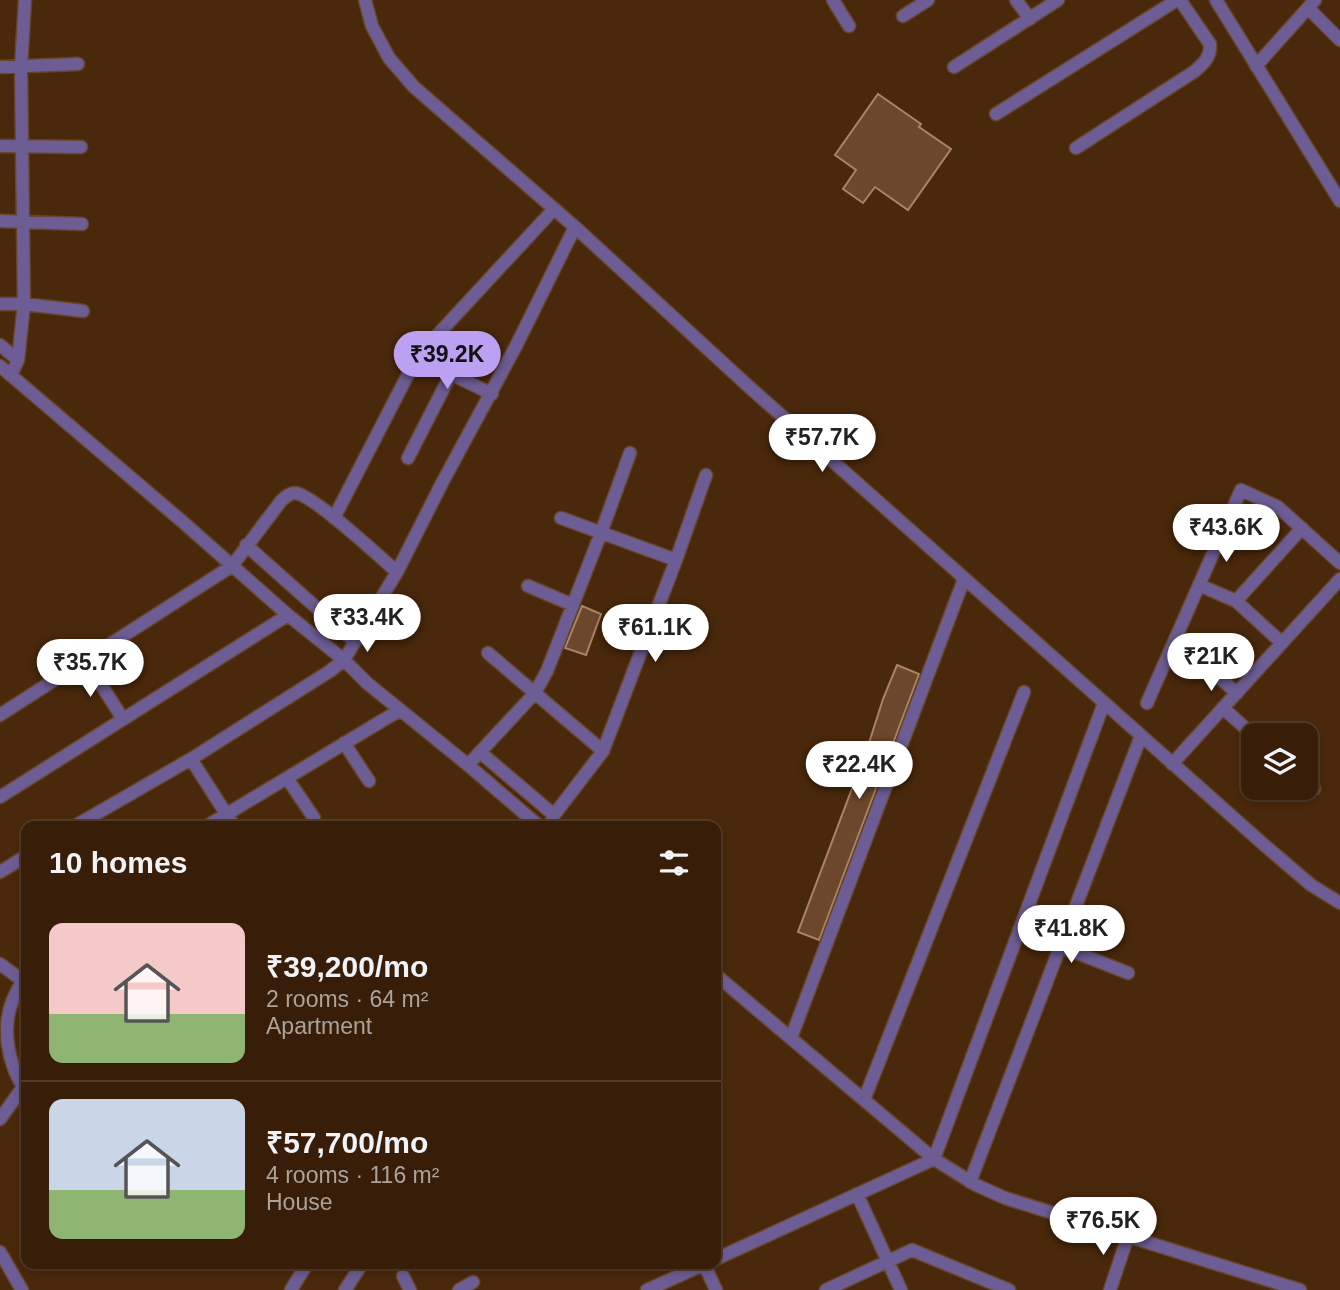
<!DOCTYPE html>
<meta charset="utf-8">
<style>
body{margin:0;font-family:Arial,sans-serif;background:#432b16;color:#f1f3f6;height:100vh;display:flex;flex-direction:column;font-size:26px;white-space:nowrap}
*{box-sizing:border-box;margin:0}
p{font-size:23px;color:#aba29c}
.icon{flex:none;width:38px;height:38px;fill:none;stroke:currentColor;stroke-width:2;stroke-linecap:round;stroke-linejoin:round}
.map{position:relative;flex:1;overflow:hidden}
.drawer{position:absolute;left:21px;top:821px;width:700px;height:448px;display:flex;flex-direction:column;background:#381e08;border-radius:14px;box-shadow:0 4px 10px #0003,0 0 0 2px #523c29}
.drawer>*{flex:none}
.tools{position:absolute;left:1241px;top:723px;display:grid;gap:14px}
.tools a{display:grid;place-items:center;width:77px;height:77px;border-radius:14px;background:#381e08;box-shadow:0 4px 10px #0003,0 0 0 2px #523c29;font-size:35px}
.price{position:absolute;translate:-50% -60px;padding:0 16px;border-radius:24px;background:#fff;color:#222;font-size:23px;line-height:46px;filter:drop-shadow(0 2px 4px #0008)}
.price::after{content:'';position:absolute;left:50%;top:42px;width:21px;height:16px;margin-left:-10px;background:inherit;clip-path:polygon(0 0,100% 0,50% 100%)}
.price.current{background:#bca0f2;color:#111}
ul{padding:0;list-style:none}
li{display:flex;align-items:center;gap:21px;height:175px;padding:0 28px}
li+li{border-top:2px solid #523c29}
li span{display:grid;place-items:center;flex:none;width:196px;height:140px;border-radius:14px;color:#555}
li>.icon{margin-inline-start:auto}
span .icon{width:84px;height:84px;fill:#fffc;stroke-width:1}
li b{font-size:30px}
h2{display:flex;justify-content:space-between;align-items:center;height:84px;padding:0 28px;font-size:30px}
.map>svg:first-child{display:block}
.building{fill:#6c472c;stroke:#ab8366;stroke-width:2}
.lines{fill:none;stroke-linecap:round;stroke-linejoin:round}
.minor-casing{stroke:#66462b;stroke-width:15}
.minor{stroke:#6d5d95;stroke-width:12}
</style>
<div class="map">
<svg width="1340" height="1290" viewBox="0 0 1340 1290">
<rect width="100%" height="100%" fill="#4a280b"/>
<!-- building -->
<path class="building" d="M878 94 921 124 919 127 951 149 908 210 875 187 863 203 843 189 856 170 835 155Z
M582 606 601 614 586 655 565 648Z
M897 665 919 674 819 940 798 932 868 746 883 699Z"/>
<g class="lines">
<!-- minor casing -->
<g class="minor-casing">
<path id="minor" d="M365 0 372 26 389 58 414 87 575 227 747 385 1262 843 1311 885 1340 903
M833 0 849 26
M1016 0 1030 19
M1216 0 1340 201
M1308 8 1340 40
M903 16 928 0
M1256 66 1315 0
M0 67 78 64
M954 67 1058 0
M996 114 1177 0
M0 146 81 147
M1076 148 1195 71C1204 63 1211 57 1210 44L1180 0
M0 221 82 224
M0 304H24L83 311
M0 345 18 360
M417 357 492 394
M0 366 184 523 288 615 344 660 367 683 468 765 539 826
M11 375 18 360 24 304 21 67 25 0
M408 458 451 374
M334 518 417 357 554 209
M561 518 676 560
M246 545 355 642
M1199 585 1236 601 1282 643
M528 586 573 605
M1236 601 1302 528
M488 653 603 751
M86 661 123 719
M1207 667 1237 693
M1147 703 1241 490 1278 507 1340 563
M1223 708 1253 735
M0 715 232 566 281 501C286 497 289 493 295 493 312 494 380 557 397 572
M344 743 369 781
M481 753 554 815
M191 759 234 826
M1172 764 1340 579
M468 765 535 693 547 671 601 533 630 453
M287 778 314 818
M1306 782 1314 789
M0 797 288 615
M75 826 191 759 330 671 344 660 397 572 442 483 516 346 575 227
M207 826 400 710
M549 826 554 815 603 751 676 560 706 475
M0 872 26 856
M1019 930 1128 973
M0 964 26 983
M716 975 934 1159 976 1185 1005 1198 1300 1290
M791 1038 964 579
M23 1087C9 1064 2 1032 11 1005 14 995 21 984 26 975
M864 1100 1024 692
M0 1119 26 1083
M970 1182 1141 736
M857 1194 901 1290
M0 1252 22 1290
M716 1259 934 1159 1104 703
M704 1264 716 1290
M403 1276 410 1290
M291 1290 307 1264
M345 1290 362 1264
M459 1290 473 1282
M647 1290 705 1264
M826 1290 912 1250 1009 1290
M1110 1290 1128 1236"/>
</g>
<!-- minor -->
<use href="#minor" class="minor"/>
</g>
</svg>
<div class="tools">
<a><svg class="icon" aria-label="layers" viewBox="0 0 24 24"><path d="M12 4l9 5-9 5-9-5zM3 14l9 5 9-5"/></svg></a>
</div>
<b class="price current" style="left:447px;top:391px">₹39.2K</b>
<b class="price" style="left:822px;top:474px">₹57.7K</b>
<b class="price" style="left:1226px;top:564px">₹43.6K</b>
<b class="price" style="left:367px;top:654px">₹33.4K</b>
<b class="price" style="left:655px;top:664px">₹61.1K</b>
<b class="price" style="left:1211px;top:693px">₹21K</b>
<b class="price" style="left:90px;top:699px">₹35.7K</b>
<b class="price" style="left:859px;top:801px">₹22.4K</b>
<b class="price" style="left:1071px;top:965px">₹41.8K</b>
<b class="price" style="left:1103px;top:1257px">₹76.5K</b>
<section class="drawer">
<h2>10 homes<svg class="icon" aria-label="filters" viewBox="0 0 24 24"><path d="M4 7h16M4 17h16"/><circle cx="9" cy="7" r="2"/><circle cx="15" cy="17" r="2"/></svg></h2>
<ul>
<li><span style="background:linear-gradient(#f6c9c9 65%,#8fb573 0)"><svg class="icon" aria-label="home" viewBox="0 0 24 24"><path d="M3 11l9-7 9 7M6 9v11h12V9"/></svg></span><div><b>₹39,200/mo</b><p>2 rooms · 64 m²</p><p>Apartment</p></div></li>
<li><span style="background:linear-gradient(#c9d6e8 65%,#8fb573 0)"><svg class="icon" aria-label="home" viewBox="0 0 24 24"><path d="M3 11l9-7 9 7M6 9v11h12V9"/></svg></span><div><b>₹57,700/mo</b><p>4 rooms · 116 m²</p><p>House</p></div></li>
</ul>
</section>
</div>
